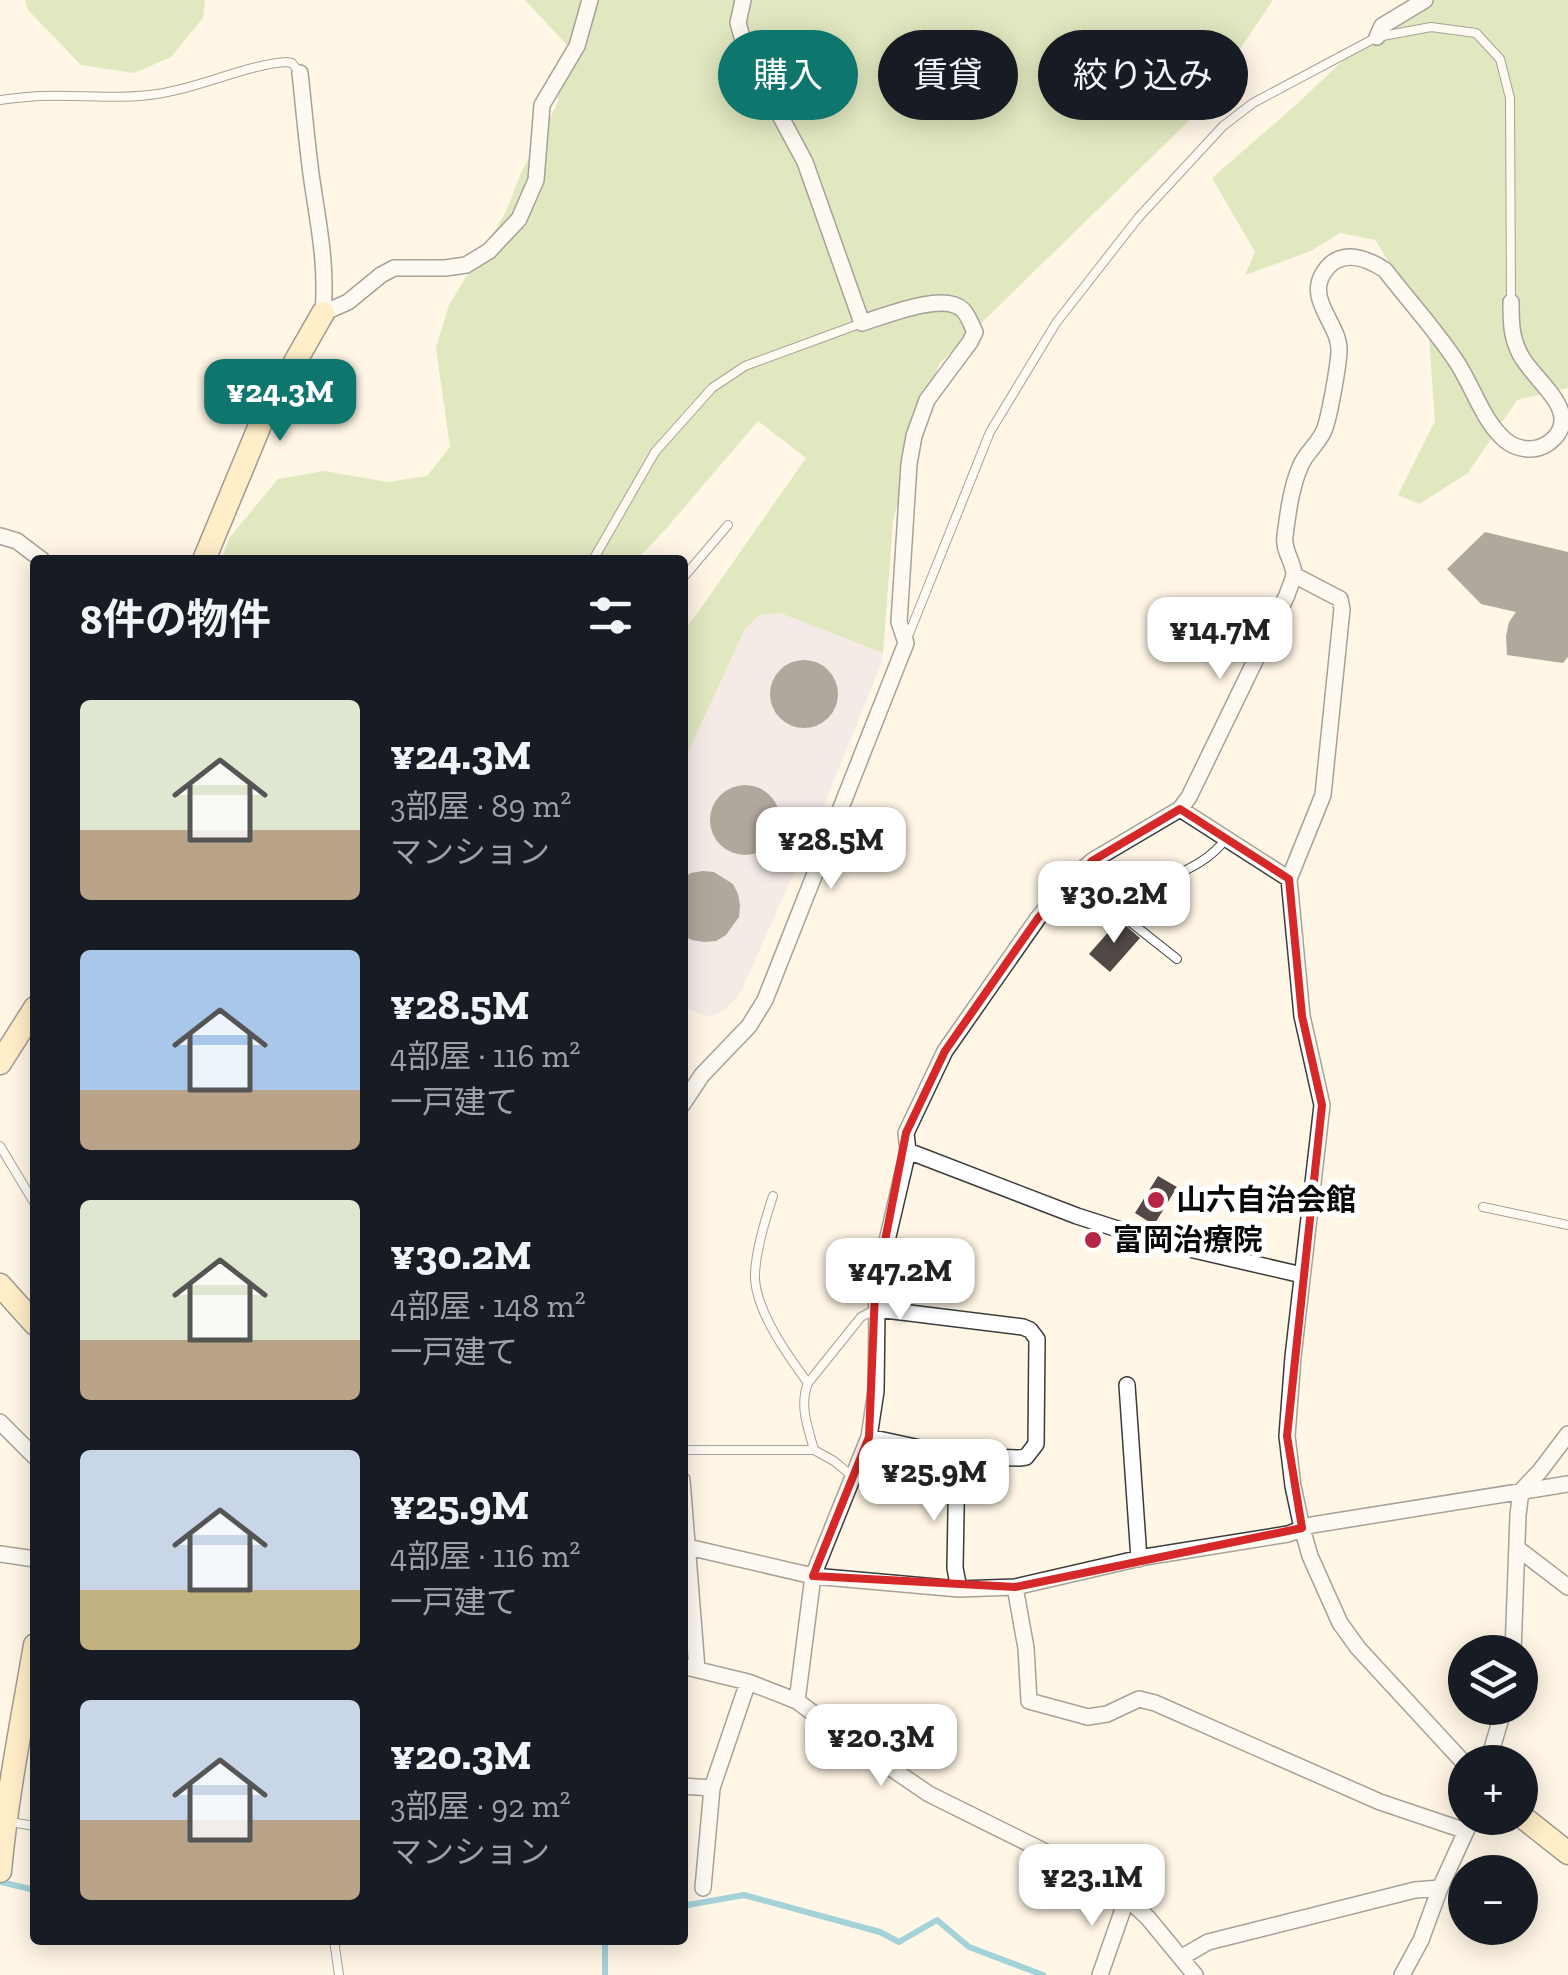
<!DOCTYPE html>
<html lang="ja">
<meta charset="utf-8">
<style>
body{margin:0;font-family:"Zilla Slab","Noto Sans JP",serif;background:#242831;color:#f1f3f6;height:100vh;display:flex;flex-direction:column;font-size:38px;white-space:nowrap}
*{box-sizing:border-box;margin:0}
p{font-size:32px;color:#9ea1a6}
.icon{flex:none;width:55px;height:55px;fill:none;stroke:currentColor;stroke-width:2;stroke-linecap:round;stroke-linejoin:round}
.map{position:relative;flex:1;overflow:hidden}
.side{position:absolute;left:30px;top:555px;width:658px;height:1390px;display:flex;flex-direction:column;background:#171b24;border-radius:10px;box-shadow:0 5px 25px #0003}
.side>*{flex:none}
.hud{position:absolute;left:718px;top:30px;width:700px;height:90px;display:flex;gap:20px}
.controls{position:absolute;left:1448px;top:1635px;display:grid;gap:20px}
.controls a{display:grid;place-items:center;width:90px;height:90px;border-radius:50%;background:#171b24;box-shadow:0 5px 25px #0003;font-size:50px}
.price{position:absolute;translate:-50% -85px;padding:0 22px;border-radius:20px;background:#fff;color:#222;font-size:32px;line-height:65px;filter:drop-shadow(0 2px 5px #0008)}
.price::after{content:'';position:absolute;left:50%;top:60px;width:30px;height:22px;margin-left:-15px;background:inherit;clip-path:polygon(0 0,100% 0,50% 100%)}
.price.on{background:#0f766e;color:#fff}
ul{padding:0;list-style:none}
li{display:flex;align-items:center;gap:30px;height:250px;padding:0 50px}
li span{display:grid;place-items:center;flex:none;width:280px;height:200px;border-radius:10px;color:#555}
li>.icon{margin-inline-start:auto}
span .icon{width:120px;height:120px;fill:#fffc;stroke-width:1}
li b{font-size:42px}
h2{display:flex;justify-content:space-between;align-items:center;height:120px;padding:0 50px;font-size:42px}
.tag{padding:0 35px;border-radius:45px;background:#171b24;box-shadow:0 5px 25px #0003;font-size:35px;line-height:90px}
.tag.on{background:#0f766e;color:#fff}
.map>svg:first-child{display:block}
.industrial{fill:#e6dde9}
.forest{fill:#bcd791}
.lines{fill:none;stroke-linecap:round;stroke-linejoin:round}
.stream{stroke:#34a7cb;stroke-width:6}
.building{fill:#524946}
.lane-casing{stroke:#3c3c3c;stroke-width:10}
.street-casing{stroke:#3c3c3c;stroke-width:18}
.secondary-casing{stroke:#2b2b2b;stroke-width:25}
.lane{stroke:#fff;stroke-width:8}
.street{stroke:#fff;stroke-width:15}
.secondary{stroke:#fee5a2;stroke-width:22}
.marked{fill:none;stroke:#d62828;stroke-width:8;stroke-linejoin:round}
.poi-dot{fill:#b62543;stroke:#fff;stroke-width:4}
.labels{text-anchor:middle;stroke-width:10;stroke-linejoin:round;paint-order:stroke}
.poi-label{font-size:30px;font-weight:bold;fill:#090909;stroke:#fff;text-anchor:start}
</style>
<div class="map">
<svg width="1568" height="1975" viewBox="0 0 1568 1975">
<rect width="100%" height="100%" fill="#fff6e6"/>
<!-- industrial -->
<path class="industrial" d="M780 613 883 653 882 662 825 803 741 992 727 1008 715 1015 705 1016 683 1006V763L745 629 761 615Z"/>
<!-- forest -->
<path class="forest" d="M25 0H205L203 18 171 57 134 73 81 65 28 10Z
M525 0H1273L1196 114 939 364 893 521 883 653 780 613 760 615 745 629 683 763V630L696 615 806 458 758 421 665 530 636 560H221L230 537 278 479 324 471 388 482 427 476 450 447 436 348 449 305 506 212 521 173 557 104 567 45Z
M1407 0H1568V388L1517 400 1468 473 1419 504 1398 495 1435 421 1428 324 1375 240 1340 233 1311 251 1245 275 1255 252 1212 178 1298 103Z"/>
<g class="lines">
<!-- stream -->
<path class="stream" d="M0 1882 35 1890
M682 1906 744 1895 880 1932 899 1942 937 1920 969 1947 1043 1975
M605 1940V1975"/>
</g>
<!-- building -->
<path class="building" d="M1485 532 1568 552V657L1563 663 1507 655 1506 636 1509 622 1516 612 1481 604 1447 569Z
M770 694a34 34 0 1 1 68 0a34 34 0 1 1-68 0Z
M710 820a35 35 0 1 1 70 0a35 35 0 1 1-70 0Z
M703 871 714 872 733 884 738 894 740 905 739 917 726 935 716 941 704 942 692 940 682 935V878L691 873Z
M1119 920 1140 938 1110 972 1089 954Z
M1158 1176 1177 1187 1154 1225 1135 1213Z"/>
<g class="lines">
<!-- lane casing -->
<g class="lane-casing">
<path id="lane" d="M0 100C13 98 26 97 39 96 78 94 118 100 157 94 201 88 241 66 286 62L292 63 300 73
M593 560 655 452 712 388 745 366 862 323
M682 579 728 525
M907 639 990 432 1056 323 1138 218 1223 126 1253 103 1377 37 1431 27 1476 33 1500 59 1510 98 1511 300
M1177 959 1119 913C1131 902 1144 892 1158 884 1183 871 1207 863 1225 840
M0 1146 35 1204
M773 1196C765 1220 754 1255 755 1280 758 1314 788 1356 808 1383
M1483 1207 1568 1225
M682 1450H814L834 1461 852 1476
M814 1450C808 1427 799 1406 808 1383L861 1317 876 1309
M10 1822 35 1826
M334 1940 339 1975"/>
</g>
<!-- street casing -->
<g class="street-casing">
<path id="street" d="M1377 37 1382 26 1425 0
M300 73C304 109 307 146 312 181 319 228 327 265 323 313L348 302 381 275 394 268H445L466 265 489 251 519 219 536 180 542 105 577 46 590 0
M0 536 17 541 42 560
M1294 575 1340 599 1342 609 1323 795 1289 879 1302 1016 1322 1105 1293 1357 1287 1436 1293 1486 1302 1528 1310 1556 1340 1623 1358 1648 1465 1764
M1180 809 1289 879
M682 1105 702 1075 749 1026 765 1000 906 643 899 622 909 464 914 436 927 400 970 342 975 332C972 326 968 315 963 310 944 291 885 316 862 323L805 162 747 54 738 23 743 0
M908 1151 1077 1216 1155 1241 1302 1275
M1127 1385 1139 1559
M0 1422 35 1457
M869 1437 957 1456 1019 1458 1026 1457 1036 1444 1037 1339 1030 1330 1023 1327 877 1309
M957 1456 955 1568 959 1589
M682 1480 697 1669
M688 1547 813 1576 959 1589 1015 1587 1145 1557 1288 1534 1312 1525 1568 1484
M1517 1548 1568 1587
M0 1554 35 1559
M1015 1587 1026 1648 1029 1701 1088 1717 1107 1714 1139 1699 1155 1703 1380 1802 1466 1831
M1513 1652 1518 1515 1521 1491 1540 1471 1568 1434
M682 1666 748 1682 797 1701 842 1735 929 1794 1076 1867 1127 1898 1148 1918 1195 1975
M797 1701 813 1576 869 1437 876 1391 877 1309 875 1292 908 1151 906 1133 945 1051 1038 918 1066 884 1092 861 1180 809 1189 797 1287 595C1289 588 1294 579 1294 573 1292 559 1283 550 1285 536 1288 513 1291 488 1300 467 1305 453 1320 443 1325 428 1330 413 1338 368 1339 352 1341 325 1305 300 1324 272 1340 248 1365 257 1385 270 1408 300 1435 329 1456 361 1473 386 1482 420 1505 440 1517 450 1534 452 1547 444 1556 438 1563 429 1562 418 1561 397 1530 374 1520 354 1511 337 1511 321 1511 302
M1488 1762 1504 1708
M682 1786 712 1788
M703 1888 712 1788 748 1682
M1182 1957 1208 1942 1415 1890 1440 1888 1472 1818
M1100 1975 1127 1898
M1402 1975 1421 1940 1440 1888"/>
</g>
<!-- secondary casing -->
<g class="secondary-casing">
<path id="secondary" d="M204 560 263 418 323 313
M0 1063 35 1008
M0 1285 35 1324
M1520 1815 1568 1853
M0 1871C7 1795 22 1721 35 1645"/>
</g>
<!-- lane -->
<use href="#lane" class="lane"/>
<!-- street -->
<use href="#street" class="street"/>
<!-- secondary -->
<use href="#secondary" class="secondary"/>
</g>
<!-- marked area -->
<path d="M0 0H1568V1975H0ZM1180 809 1289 879 1302 1016 1322 1105 1287 1436 1302 1528 1015 1587 813 1576 869 1437 875 1292 906 1133 945 1051 1038 918 1092 861Z" fill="#fff6e6" fill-opacity=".55" fill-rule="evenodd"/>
<path class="marked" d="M1180 809 1289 879 1302 1016 1322 1105 1287 1436 1302 1528 1015 1587 813 1576 869 1437 875 1292 906 1133 945 1051 1038 918 1092 861Z"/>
<!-- markers -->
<g class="poi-dot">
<circle cx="1156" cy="1200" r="10"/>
<circle cx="1093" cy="1240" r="10"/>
</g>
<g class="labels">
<!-- poi labels -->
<g class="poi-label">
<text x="1176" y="1210">山六自治会館</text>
<text x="1113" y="1250">富岡治療院</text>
</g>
</g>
</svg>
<div class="controls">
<a><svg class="icon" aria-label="layers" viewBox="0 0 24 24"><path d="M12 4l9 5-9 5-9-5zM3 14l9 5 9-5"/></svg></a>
<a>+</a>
<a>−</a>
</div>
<b class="price on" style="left:280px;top:444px">¥24.3M</b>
<b class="price" style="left:1220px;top:682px">¥14.7M</b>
<b class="price" style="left:831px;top:892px">¥28.5M</b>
<b class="price" style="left:1114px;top:946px">¥30.2M</b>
<b class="price" style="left:900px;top:1323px">¥47.2M</b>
<b class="price" style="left:934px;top:1524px">¥25.9M</b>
<b class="price" style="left:881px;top:1789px">¥20.3M</b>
<b class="price" style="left:1092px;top:1929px">¥23.1M</b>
<div class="hud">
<a class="tag on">購入</a>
<a class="tag">賃貸</a>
<a class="tag">絞り込み</a>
</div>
<section class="side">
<h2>8件の物件<svg class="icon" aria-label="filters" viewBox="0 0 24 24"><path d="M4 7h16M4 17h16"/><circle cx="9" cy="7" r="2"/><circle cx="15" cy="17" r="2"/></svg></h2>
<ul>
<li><span style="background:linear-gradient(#dfe7d0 65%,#b9a48a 0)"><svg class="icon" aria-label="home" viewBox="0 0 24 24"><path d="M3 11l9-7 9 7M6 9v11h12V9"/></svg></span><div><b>¥24.3M</b><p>3部屋 · 89 m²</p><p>マンション</p></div></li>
<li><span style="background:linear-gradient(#a9c7e8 70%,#b9a48a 0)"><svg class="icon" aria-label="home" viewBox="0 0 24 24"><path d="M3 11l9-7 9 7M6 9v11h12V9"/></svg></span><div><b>¥28.5M</b><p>4部屋 · 116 m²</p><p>一戸建て</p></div></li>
<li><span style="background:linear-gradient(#dfe7d0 70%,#b9a48a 0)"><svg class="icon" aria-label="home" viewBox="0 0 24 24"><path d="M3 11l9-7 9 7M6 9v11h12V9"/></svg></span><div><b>¥30.2M</b><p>4部屋 · 148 m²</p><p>一戸建て</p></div></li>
<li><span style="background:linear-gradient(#c9d6e8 70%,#c2b280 0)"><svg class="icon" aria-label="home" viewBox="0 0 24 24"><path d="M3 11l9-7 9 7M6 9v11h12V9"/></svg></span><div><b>¥25.9M</b><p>4部屋 · 116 m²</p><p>一戸建て</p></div></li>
<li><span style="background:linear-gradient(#c9d6e8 60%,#b9a48a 0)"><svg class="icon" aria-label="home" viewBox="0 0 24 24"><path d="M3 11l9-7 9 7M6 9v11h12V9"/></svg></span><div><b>¥20.3M</b><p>3部屋 · 92 m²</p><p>マンション</p></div></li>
</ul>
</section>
</div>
